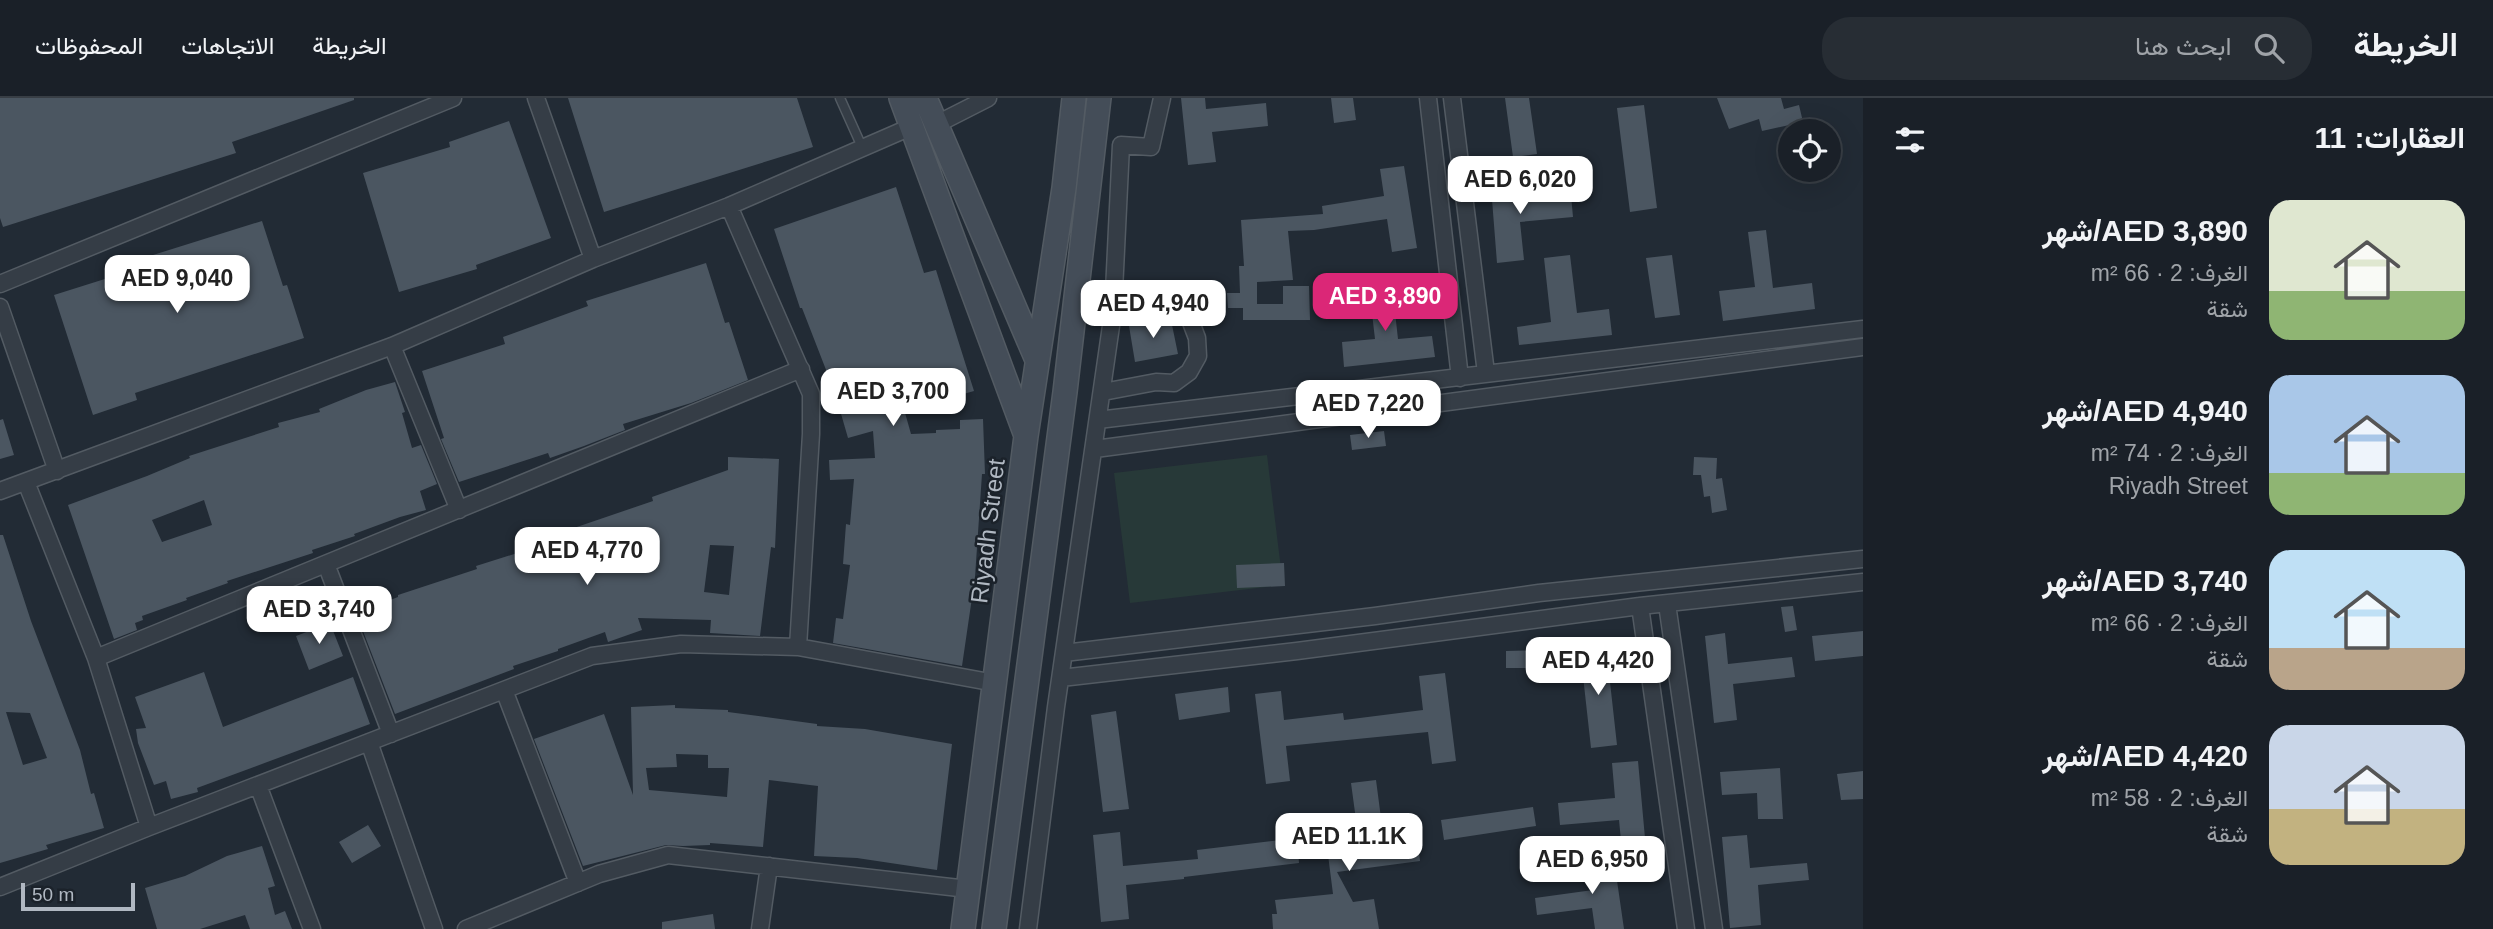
<!DOCTYPE html>
<html lang="ar">
<meta charset="utf-8">
<style>
body{margin:0;font-family:Arial,Vazirmatn,sans-serif;background:#272d34;color:#f1f3f6;direction:rtl;height:100vh;display:flex;flex-direction:column;font-size:26px;white-space:nowrap}
*{box-sizing:border-box;margin:0}
p{font-size:23px;color:#9fa3a8}
.icon{flex:none;width:38px;height:38px;fill:none;stroke:currentColor;stroke-width:2;stroke-linecap:round;stroke-linejoin:round}
.map{position:relative;flex:1;overflow:hidden;direction:ltr}
.details{display:flex;flex-direction:column;background:#1a2028;width:630px}
.details>*{flex:none}
.fabs{position:absolute;left:1778px;top:21px;display:grid;gap:14px}
.fabs a{display:grid;place-items:center;width:63px;height:63px;border-radius:50%;background:#1a2028;box-shadow:0 7px 28px #0002,0 0 0 2px #383e45;font-size:35px}
.scale{position:absolute;left:21px;bottom:18px;width:114px;box-sizing:border-box;padding-left:7px;border:4px solid #b0b8c2;border-top:0;font-size:19px;line-height:24px;white-space:nowrap;color:#b0b8c2;-webkit-text-stroke:5px #1b222a;paint-order:stroke}
.price{position:absolute;translate:-50% -60px;padding:0 16px;border-radius:14px;background:#fff;color:#222;font-size:23px;line-height:46px;filter:drop-shadow(0 2px 4px #0008)}
.price::after{content:'';position:absolute;left:50%;top:42px;width:21px;height:16px;margin-left:-10px;background:inherit;clip-path:polygon(0 0,100% 0,50% 100%)}
.price.on{background:#db2777;color:#fff}
ul{padding:0;list-style:none}
li{display:flex;align-items:center;gap:21px;height:175px;padding:0 28px}
li span{display:grid;place-items:center;flex:none;width:196px;height:140px;border-radius:21px;color:#555}
li>.icon{margin-inline-start:auto}
span .icon{width:84px;height:84px;fill:#fffc;stroke-width:1}
li b{font-size:30px}
h2{display:flex;justify-content:space-between;align-items:center;height:84px;padding:0 28px;font-size:30px}
header{display:flex;align-items:center;gap:42px;box-sizing:border-box;height:98px;padding:0 35px;background:#1a2028;border-bottom:2px solid #383e45}
header strong{font-size:33px}
nav{display:flex;gap:38px;margin-inline-start:auto;font-size:24px}
.search{width:490px;height:63px;background:#272d34;display:flex;align-items:center;gap:18px;box-sizing:border-box;padding:0 24px;border-radius:28px;color:#9fa3a8;font-size:26px}
main{display:flex;flex:1;min-height:0}
.map>svg:first-child{display:block}
.green{fill:#273938}
.building{fill:#4b5661;fill-rule:evenodd}
.lines{fill:none;stroke-linecap:round;stroke-linejoin:round}
.service-casing{stroke:#535b63;stroke-width:11}
.minor-casing{stroke:#535b63;stroke-width:19}
.secondary-casing{stroke:#535b63;stroke-width:26}
.service{stroke:#353d46;stroke-width:8}
.minor{stroke:#353d46;stroke-width:16}
.secondary{stroke:#444d58;stroke-width:23}
.labels{text-anchor:middle;stroke-width:5;stroke-linejoin:round;paint-order:stroke}
.street-label{font-size:24px;fill:#b0b8c2;stroke:#1b222a}
</style>
<header>
<strong>الخريطة</strong>
<div class="search"><svg class="icon" aria-label="search" viewBox="0 0 24 24"><circle cx="10" cy="10" r="6"/><path d="M15 15l6 6"/></svg>ابحث هنا</div>
<nav><a>الخريطة</a><a>الاتجاهات</a><a>المحفوظات</a></nav>
</header>
<main>
<section class="details">
<h2>العقارات: 11<svg class="icon" aria-label="filters" viewBox="0 0 24 24"><path d="M4 7h16M4 17h16"/><circle cx="9" cy="7" r="2"/><circle cx="15" cy="17" r="2"/></svg></h2>
<ul>
<li><span style="background:linear-gradient(#dfe7d0 65%,#8fb573 0)"><svg class="icon" aria-label="home" viewBox="0 0 24 24"><path d="M3 11l9-7 9 7M6 9v11h12V9"/></svg></span><div><b>AED 3,890/شهر</b><p>الغرف: 2 · 66 m²</p><p>شقة</p></div></li>
<li><span style="background:linear-gradient(#a9c7e8 70%,#8fb573 0)"><svg class="icon" aria-label="home" viewBox="0 0 24 24"><path d="M3 11l9-7 9 7M6 9v11h12V9"/></svg></span><div><b>AED 4,940/شهر</b><p>الغرف: 2 · 74 m²</p><p>Riyadh Street</p></div></li>
<li><span style="background:linear-gradient(#bfe0f5 70%,#b9a48a 0)"><svg class="icon" aria-label="home" viewBox="0 0 24 24"><path d="M3 11l9-7 9 7M6 9v11h12V9"/></svg></span><div><b>AED 3,740/شهر</b><p>الغرف: 2 · 66 m²</p><p>شقة</p></div></li>
<li><span style="background:linear-gradient(#c9d6e8 60%,#c2b280 0)"><svg class="icon" aria-label="home" viewBox="0 0 24 24"><path d="M3 11l9-7 9 7M6 9v11h12V9"/></svg></span><div><b>AED 4,420/شهر</b><p>الغرف: 2 · 58 m²</p><p>شقة</p></div></li>
</ul>
</section>
<div class="map">
<svg width="1863" height="831" viewBox="0 0 1863 831">
<rect width="100%" height="100%" fill="#222b35"/>
<!-- green -->
<path class="green" d="M1267 357 1283 487 1130 505 1114 375Z"/>
<!-- building -->
<path class="building" d="M0 0H354V2L232 44 236 55 3 129 0 120Z
M568 0H797L813 49 604 114Z
M1181 0H1205L1206 11 1266 5 1268 28 1212 34 1216 64 1188 67Z
M1331 0H1353L1356 22 1334 25Z
M1505 0H1529L1537 56 1513 59Z
M1717 0H1781L1784 11 1799 7 1803 24 1762 33 1759 21 1729 31Z
M1644 7 1657 110 1630 114 1617 10Z
M509 23 551 140 476 167 477 171 399 194 363 75 450 49 449 44Z
M1404 68 1417 150 1392 154 1387 121 1314 132 1288 133 1293 182 1257 184V206H1283V188H1309L1310 222H1243V210H1228L1227 195H1240L1239 168H1244L1241 122 1323 116 1322 108 1384 98 1380 71Z
M1511 74 1514 102 1571 97 1573 119 1520 124 1524 162 1497 165 1490 76Z
M896 89 924 175 936 172 974 293 960 297 933 296 931 291 898 290 911 336 936 335V332L960 331V322L983 321 985 376H982L975 479 962 568 833 545 836 520 843 521 850 467 843 466 846 426 850 427 854 381 830 382 829 362 875 360 873 333 848 340 835 295 802 210H800L774 131Z
M262 123 283 188 287 187 304 240 135 295 137 302 93 317 54 197 108 180 105 172Z
M1766 132 1773 190 1812 185 1815 211 1723 223 1719 193 1755 189 1748 134Z
M1570 157 1577 215 1609 211 1612 237 1519 247 1517 229 1551 224 1544 160Z
M1672 157 1680 217 1655 220 1646 160Z
M706 165 725 225 729 224 748 282 691 305 623 326 625 332 584 348 550 360 548 355 459 384 441 341 444 340 422 273 505 246 503 239 588 208 586 203Z
M1391 178 1398 241 1432 238 1435 259 1344 269 1342 244 1375 241 1368 181Z
M1161 222H1171L1178 256 1135 264 1129 228Z
M395 284 405 314 402 315 412 350 421 347 437 386 420 393 426 412 400 419 354 436 355 438 312 452 313 455 227 483 228 485 186 500 187 502 142 518 143 522 135 525 137 532 114 541 68 407 147 378 190 360 189 358 279 329 278 325 320 314 319 311 366 292ZM204 402 212 427 162 444 152 422Z
M3 321 14 357 0 361V322Z
M1384 333 1386 348 1352 352 1350 337Z
M728 359 779 361 775 450 771 449 760 538 710 535 711 522 638 520 642 532 608 544 605 534 558 551V553L513 568 514 571 395 616 356 515 398 499V497L477 471 476 468 530 451 529 447 569 436 568 432 653 403 652 399 728 372ZM710 447 734 448 729 497 704 494Z
M1694 359 1717 360 1716 381 1722 380 1727 412 1712 415 1710 398 1704 399 1701 377H1693Z
M0 437H3L31 523 80 652 91 696 94 695 104 730 46 747 48 751 0 765ZM6 614 30 615 47 660 23 667Z
M1284 465 1285 488 1237 490 1236 467Z
M1793 508 1797 532 1785 534 1781 509Z
M330 525 343 558 309 572 296 538Z
M1863 533V558L1815 563 1812 538Z
M1725 535 1728 566 1792 559 1795 579 1733 586 1737 622 1714 625 1705 538Z
M1606 548 1617 647 1591 650 1580 551Z
M1555 552 1554 567H1527V570H1506V553Z
M204 574 223 629 353 579 370 626 197 690 198 694 171 701 166 683 154 687 138 645 136 631 146 630 135 599Z
M1445 575 1456 663 1432 666 1428 634 1286 648 1290 683 1266 686 1255 596 1281 593 1284 622 1343 615 1344 622 1423 612 1419 578Z
M1228 589 1230 614 1179 622 1175 596Z
M675 607V610L728 612V614L817 626V628L865 631 952 646 937 772 857 760 814 758 818 688 769 682 763 749 710 745V747L683 748 666 747 583 768 534 641 604 616 633 697 631 609ZM676 656 708 657V670H729L727 699 649 692 646 670 677 669Z
M1116 613 1129 711 1103 714 1091 617Z
M1638 663 1646 751 1622 753 1619 722 1560 727 1558 705 1615 700 1612 665Z
M1780 670 1783 721H1758L1757 695 1722 697 1720 674Z
M1863 673V701L1841 702 1837 676Z
M1376 682 1384 743 1417 739 1420 763 1337 774 1353 804 1374 801 1379 831H1273L1272 816H1277L1275 802 1333 796 1327 749 1359 744 1351 685Z
M1533 709 1536 728 1444 742 1441 722Z
M368 727 381 748 352 765 339 744Z
M1120 734 1123 768 1198 761 1197 752 1297 740 1299 765 1184 779V781L1126 787 1129 821 1101 824 1093 737Z
M1747 737 1750 770 1807 765 1809 782 1758 787 1761 827 1730 830 1722 739Z
M262 748 275 788 268 790 275 817 285 813 292 831H250L245 817 200 831H157L145 790 185 778 227 758Z
M1613 755 1624 831H1595L1592 810 1537 817 1535 800 1593 792 1589 759Z
M713 816 715 831H662V824Z"/>
<g class="lines">
<!-- service casing -->
<g class="service-casing">
<path id="service" d="M840 0 862 49"/>
</g>
<!-- minor casing -->
<g class="minor-casing">
<path id="minor" d="M536 0 593 161
M1428 0 1460 280
M1452 0 1486 275
M935 27 988 0
M729 108 811 296V336L798 549
M0 186 453 0
M0 209 57 373
M392 248 459 412
M1103 294 1156 284 1174 285 1189 274 1198 258 1197 240 1189 219 1178 211 1113 214
M1098 322 1863 231
M1095 351 1863 249
M26 384 96 560 149 729
M0 393 392 248 593 161 729 108 913 28
M326 466 391 636
M1667 506 1714 831
M1640 508 1686 831
M1064 555 1375 518 1539 495 1863 461
M96 560 801 271
M1061 580 1297 553 1640 508 1863 484
M504 592 578 785
M369 644 434 831
M258 687 312 831
M0 789 149 729 592 558 681 546 798 549 995 585
M466 831 599 776 668 757 968 791
M760 831 769 768
M1028 831 1056 609 1113 214 1121 47 1151 49 1162 0"/>
</g>
<!-- secondary casing -->
<g class="secondary-casing">
<path id="secondary" d="M901 0 1025 335
M925 0 1037 262
M963 831 1026 338 1064 90 1074 0
M994 831 1065 294 1099 0"/>
</g>
<!-- service -->
<use href="#service" class="service"/>
<!-- minor -->
<use href="#minor" class="minor"/>
<!-- secondary -->
<use href="#secondary" class="secondary"/>
</g>
<g class="labels">
<!-- street labels -->
<g class="street-label">
<text transform="translate(988 433) rotate(-83)" y="8">Riyadh Street</text>
</g>
</g>
</svg>
<div class="fabs">
<a><svg class="icon" aria-label="locate" viewBox="0 0 24 24"><circle cx="12" cy="12" r="6"/><path d="M12 2v4M12 18v4M2 12h4M18 12h4"/></svg></a>
</div>
<div class="scale">50 m</div>
<b class="price" style="left:1520px;top:118px">AED 6,020</b>
<b class="price" style="left:177px;top:217px">AED 9,040</b>
<b class="price on" style="left:1385px;top:235px">AED 3,890</b>
<b class="price" style="left:1153px;top:242px">AED 4,940</b>
<b class="price" style="left:893px;top:330px">AED 3,700</b>
<b class="price" style="left:1368px;top:342px">AED 7,220</b>
<b class="price" style="left:587px;top:489px">AED 4,770</b>
<b class="price" style="left:319px;top:548px">AED 3,740</b>
<b class="price" style="left:1598px;top:599px">AED 4,420</b>
<b class="price" style="left:1349px;top:775px">AED 11.1K</b>
<b class="price" style="left:1592px;top:798px">AED 6,950</b>
</div>
</main>
